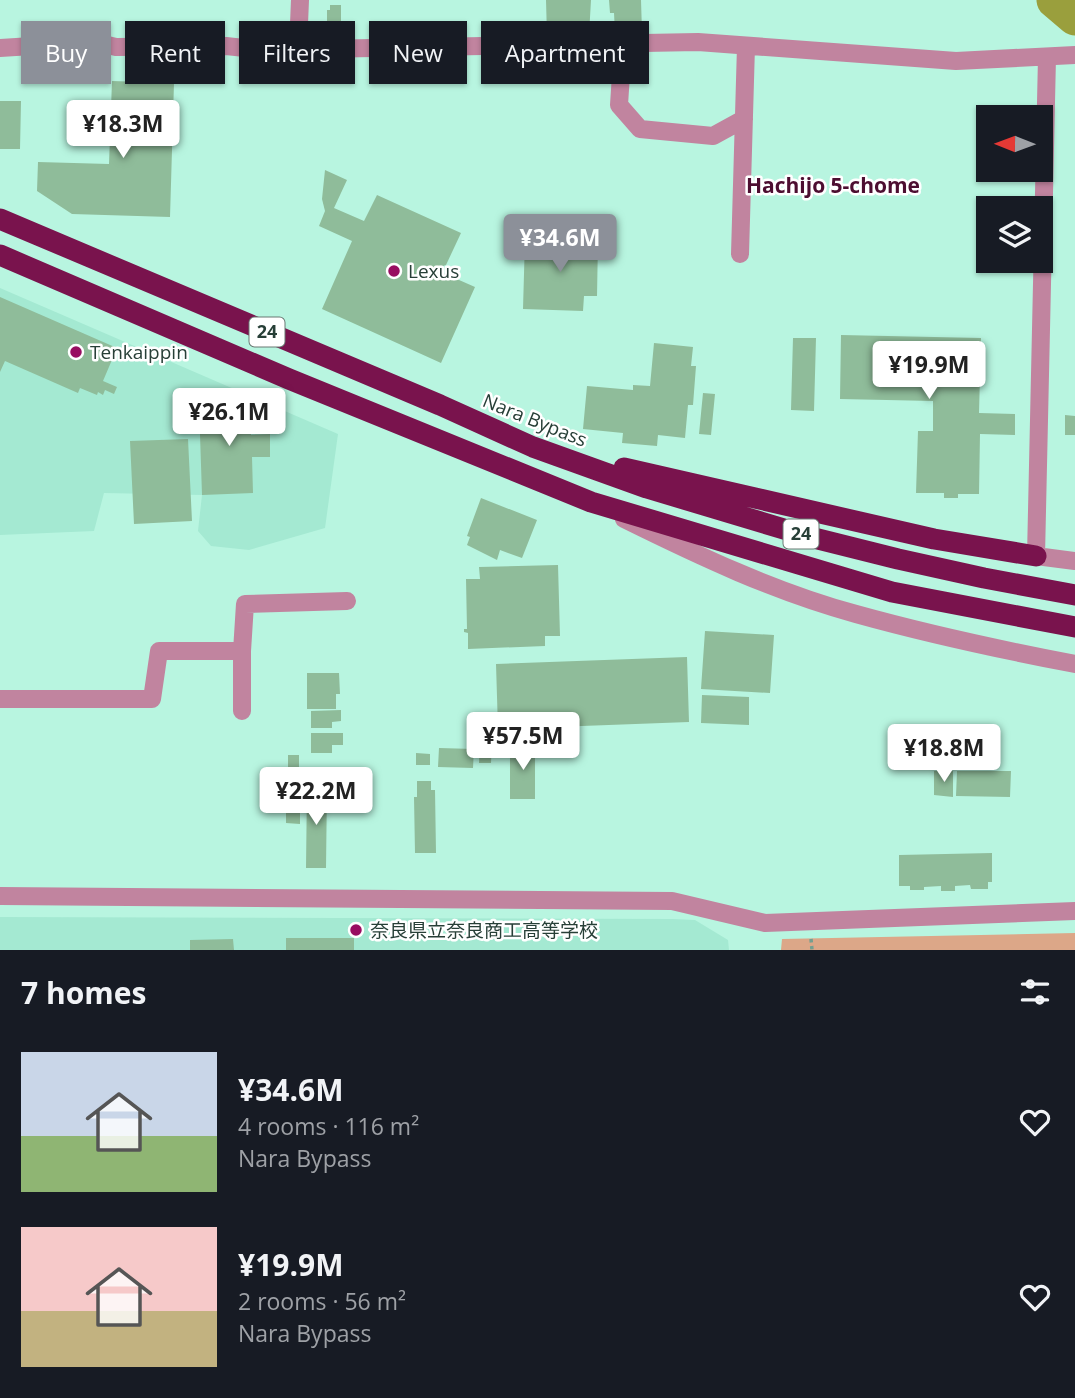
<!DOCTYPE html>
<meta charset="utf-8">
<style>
body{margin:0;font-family:"Open Sans","Noto Sans JP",sans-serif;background:#242831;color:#f1f3f6;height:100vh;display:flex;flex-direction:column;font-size:26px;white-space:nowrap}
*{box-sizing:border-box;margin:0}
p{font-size:23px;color:#9ea1a6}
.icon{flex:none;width:38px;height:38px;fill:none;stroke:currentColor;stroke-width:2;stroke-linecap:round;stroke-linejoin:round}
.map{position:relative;height:950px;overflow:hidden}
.drawer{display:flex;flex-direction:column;background:#171b24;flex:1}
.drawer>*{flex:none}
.top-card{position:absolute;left:21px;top:21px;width:700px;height:63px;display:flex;gap:14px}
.needle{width:46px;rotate:271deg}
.fabs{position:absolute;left:976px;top:105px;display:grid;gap:14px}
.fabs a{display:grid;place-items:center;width:77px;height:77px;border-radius:0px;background:#171b24;box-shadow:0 2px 5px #0004;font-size:35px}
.price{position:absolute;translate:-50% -60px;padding:0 16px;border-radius:7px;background:#fff;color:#222;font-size:23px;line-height:46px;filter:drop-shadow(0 2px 4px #0008)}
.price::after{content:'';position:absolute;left:50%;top:42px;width:21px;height:16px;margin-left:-10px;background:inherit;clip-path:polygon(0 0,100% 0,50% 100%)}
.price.on{background:#8c9099;color:#fff}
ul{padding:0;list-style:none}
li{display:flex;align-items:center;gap:21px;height:175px;padding:0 21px}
li span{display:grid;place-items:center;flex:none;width:196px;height:140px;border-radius:0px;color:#555}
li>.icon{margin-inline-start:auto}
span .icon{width:84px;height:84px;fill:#fffc;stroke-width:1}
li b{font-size:30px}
h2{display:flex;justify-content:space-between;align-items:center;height:84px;padding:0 21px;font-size:30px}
.pill{padding:0 24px;border-radius:0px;background:#171b24;box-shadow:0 2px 5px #0004;font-size:24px;line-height:63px}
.pill.on{background:#8c9099;color:#fff}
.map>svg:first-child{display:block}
.built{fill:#a4e9d2}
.green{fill:#dca788}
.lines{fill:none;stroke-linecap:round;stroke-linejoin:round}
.river{stroke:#9a9f3d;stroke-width:37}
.building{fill:#8fbc9a}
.path{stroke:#739f90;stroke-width:3.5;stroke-dasharray:3.5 3.5;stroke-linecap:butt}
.minor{stroke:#c1849f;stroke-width:18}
.highway{stroke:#79134d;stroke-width:21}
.poi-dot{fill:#980d61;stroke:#fff;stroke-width:2.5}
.labels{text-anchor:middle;stroke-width:5;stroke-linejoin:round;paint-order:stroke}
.shield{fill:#fff;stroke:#687973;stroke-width:2}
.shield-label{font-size:18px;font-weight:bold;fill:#273f37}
.poi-label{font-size:19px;fill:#273f37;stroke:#fff;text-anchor:start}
.street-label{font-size:19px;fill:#273f37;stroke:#fff}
.neighbourhood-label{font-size:21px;font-weight:bold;fill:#4d0e31;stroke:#fff}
</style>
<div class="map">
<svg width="1075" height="950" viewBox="0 0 1075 950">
<rect width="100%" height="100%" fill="#b8f5e0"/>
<!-- built -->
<path class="built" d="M0 288 338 434 325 528 249 550 211 546 198 531 202 495 104 493 94 531 0 535Z
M0 917 673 919 695 920 728 940 729 950H0Z"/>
<!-- green -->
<path class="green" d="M1075 933V950H781L782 939Z"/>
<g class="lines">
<!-- river -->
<path class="river" d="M1055 0 1075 17"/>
</g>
<!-- building -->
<path class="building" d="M546 0H591L589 35 547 36Z
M609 0H641L642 32 615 33 614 13H610Z
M330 5H341V39L315 38V22H327V10H330Z
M112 81 174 83 170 217 72 214 37 191 38 162 109 164Z
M0 101H21L20 149H0Z
M325 170 347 180 334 208 364 221 377 195 461 233 446 265 434 269 475 287 441 363 322 309 352 241 319 226 325 211 322 199Z
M525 239 598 241 597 296H584L583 311 523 309Z
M0 297 117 348 103 381 117 387 114 394 105 390 103 395 98 392 97 395 80 388 78 393 5 361 0 372Z
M841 335 981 338 979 413 1015 414V435L980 434 979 494H958V498H944V493H916L918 431H933V401L840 399Z
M793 338H816L814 411 791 410Z
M654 343 693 347 691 366H696L693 405H688L685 438 658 435 657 446 622 443 623 433 583 429 587 386 633 390V385L650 386Z
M703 393 715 394 711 435 699 434Z
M251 403V435L270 434V457H252L253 493 202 495 199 404Z
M1065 415 1075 416V435H1065Z
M188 439 192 521 134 524 130 441Z
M481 498 537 520 522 558 500 550 497 560 467 545 470 537 467 536Z
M558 565 560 636H545V646L468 649V633L464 632V629H467L466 579H480L479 567Z
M705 631 774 635 770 693 701 689Z
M687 657 689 722 498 729 496 664Z
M307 673H339L340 694H336V709H307Z
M702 695 749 697V725L701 723Z
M341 710V721L332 722V728H311V711Z
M311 733H343V745H332V753H311Z
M480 741H492L491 763H479Z
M510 744H535V799H510Z
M439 748 474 749 473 768 438 767Z
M416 753 430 754V765H416Z
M288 755H299V771L288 770Z
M934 771H953V797L934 795Z
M957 771H1011L1010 797 956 796Z
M289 775H299V787H289Z
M417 781H431V790H435L436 853H415L414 797H417Z
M307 786H327L326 868H306Z
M286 792 300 793V824L286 823Z
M992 853V882H988V889H971L970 885 955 886V891H941V886L924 887V890H910V886H899V855Z
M286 938H354V950H286Z
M233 939 234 950H190V940Z"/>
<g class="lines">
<!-- path -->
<path class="path" d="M811 939 812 950"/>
<!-- minor -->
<path class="minor" d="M623 43 619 105 640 129 713 136 744 119
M0 48 95 42 116 47 226 46 263 50 698 42 956 61 1075 55
M298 48 300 0
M1047 57 1036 556 1075 561
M740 254 746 46
M624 519C699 556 775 592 856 614 928 634 1002 650 1075 664
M242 651 245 604 347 601
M0 699H152L159 651H242V711
M0 896 672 901 765 923 1075 911"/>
<!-- highway -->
<path class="highway" d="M0 219 440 405 533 447 647 488 814 538 898 559 984 578 1075 595
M0 255 289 379 591 502 892 592 1075 627
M624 468 934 539 1036 556"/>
</g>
<!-- markers -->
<g class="poi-dot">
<circle cx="394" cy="271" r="7"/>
<circle cx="76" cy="352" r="7"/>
<circle cx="356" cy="930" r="7"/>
</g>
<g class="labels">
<!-- shield labels -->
<g class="shield">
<rect x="249.5" y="317.5" width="35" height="29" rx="5"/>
<rect x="783.5" y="519.5" width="35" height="29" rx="5"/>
</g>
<g class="shield-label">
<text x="267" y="338">24</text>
<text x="801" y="540">24</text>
</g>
<!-- poi labels -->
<g class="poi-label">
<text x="408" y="278">Lexus</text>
<text x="90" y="359">Tenkaippin</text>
<text x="370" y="937">奈良県立奈良商工高等学校</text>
</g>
<!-- street labels -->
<g class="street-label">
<text transform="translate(535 420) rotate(22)" y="7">Nara Bypass</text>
</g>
<!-- neighbourhood labels -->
<g class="neighbourhood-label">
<text x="833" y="193">Hachijo 5-chome</text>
</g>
</g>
</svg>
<div class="fabs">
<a><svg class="needle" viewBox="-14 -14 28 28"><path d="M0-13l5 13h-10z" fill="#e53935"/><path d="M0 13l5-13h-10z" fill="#9ea1a6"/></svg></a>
<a><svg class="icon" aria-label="layers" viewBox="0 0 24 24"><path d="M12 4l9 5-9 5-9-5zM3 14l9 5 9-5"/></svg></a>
</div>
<b class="price" style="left:123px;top:160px">¥18.3M</b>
<b class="price on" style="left:560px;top:274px">¥34.6M</b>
<b class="price" style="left:929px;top:401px">¥19.9M</b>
<b class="price" style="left:229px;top:448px">¥26.1M</b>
<b class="price" style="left:523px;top:772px">¥57.5M</b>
<b class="price" style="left:944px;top:784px">¥18.8M</b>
<b class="price" style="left:316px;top:827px">¥22.2M</b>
<div class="top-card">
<a class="pill on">Buy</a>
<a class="pill">Rent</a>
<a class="pill">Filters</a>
<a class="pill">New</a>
<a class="pill">Apartment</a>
</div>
</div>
<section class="drawer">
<h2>7 homes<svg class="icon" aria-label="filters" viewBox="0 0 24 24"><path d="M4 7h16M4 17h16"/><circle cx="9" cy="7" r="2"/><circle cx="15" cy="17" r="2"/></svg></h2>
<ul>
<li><span style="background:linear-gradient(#c9d6e8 60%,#8fb573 0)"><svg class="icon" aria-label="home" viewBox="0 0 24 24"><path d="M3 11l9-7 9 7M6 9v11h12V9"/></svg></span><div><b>¥34.6M</b><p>4 rooms · 116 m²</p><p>Nara Bypass</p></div><svg class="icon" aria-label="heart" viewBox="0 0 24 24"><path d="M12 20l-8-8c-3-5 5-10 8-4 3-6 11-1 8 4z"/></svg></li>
<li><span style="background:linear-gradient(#f6c9c9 60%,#c2b280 0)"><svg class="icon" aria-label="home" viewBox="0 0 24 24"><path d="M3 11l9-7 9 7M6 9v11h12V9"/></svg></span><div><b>¥19.9M</b><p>2 rooms · 56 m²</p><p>Nara Bypass</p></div><svg class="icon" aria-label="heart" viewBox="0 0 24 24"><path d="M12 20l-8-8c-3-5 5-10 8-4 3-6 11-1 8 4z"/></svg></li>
</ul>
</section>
